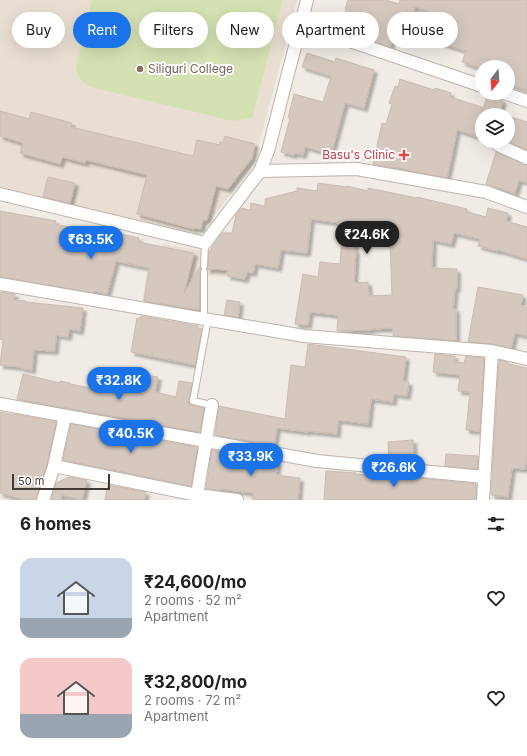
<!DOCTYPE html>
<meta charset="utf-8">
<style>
body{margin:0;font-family:Inter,sans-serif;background:#f2f2f2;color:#202124;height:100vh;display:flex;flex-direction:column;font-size:15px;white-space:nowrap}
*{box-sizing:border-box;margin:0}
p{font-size:13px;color:#757577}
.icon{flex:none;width:22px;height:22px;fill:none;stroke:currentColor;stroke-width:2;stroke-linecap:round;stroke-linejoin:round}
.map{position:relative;height:500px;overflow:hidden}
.sheet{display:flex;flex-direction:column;background:#fff;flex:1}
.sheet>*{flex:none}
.guide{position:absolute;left:12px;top:12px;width:503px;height:36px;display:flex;gap:8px}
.needle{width:26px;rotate:197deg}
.buttons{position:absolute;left:475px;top:60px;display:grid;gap:8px}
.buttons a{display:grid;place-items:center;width:40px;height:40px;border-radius:50%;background:#fff;box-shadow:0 4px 16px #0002;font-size:20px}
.scale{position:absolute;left:12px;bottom:10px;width:98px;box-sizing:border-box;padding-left:4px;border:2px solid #423b35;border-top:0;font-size:11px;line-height:14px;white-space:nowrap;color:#423b35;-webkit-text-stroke:3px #fff;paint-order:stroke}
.price{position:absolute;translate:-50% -34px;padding:0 9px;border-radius:14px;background:#1a73e8;color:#fff;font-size:13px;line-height:26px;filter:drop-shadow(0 1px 2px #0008)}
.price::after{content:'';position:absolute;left:50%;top:24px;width:12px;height:9px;margin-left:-6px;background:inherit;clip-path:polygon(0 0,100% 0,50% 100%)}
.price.selected{background:#222;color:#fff}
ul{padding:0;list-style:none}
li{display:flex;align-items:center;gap:12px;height:100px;padding:0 20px}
li span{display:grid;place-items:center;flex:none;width:112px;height:80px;border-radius:12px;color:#555}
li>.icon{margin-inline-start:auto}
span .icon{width:48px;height:48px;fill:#fffc;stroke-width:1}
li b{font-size:17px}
h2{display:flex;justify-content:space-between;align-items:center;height:48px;padding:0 20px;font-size:17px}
.chip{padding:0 14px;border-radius:18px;background:#fff;box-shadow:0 4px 16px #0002;font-size:14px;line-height:36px}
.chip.selected{background:#1a73e8;color:#fff}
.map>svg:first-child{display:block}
.education{fill:#e8ded1}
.green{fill:#d4e1b2}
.building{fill:#d4c8bf;stroke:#cbbcb0;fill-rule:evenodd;filter:url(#shadow)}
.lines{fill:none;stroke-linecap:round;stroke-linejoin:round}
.lane-casing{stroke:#beb4ac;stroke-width:8}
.street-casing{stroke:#beb4ac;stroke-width:14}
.lane{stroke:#fff;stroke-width:6}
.street{stroke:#fff;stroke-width:12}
.education-dot{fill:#8d6e63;stroke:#fff;stroke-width:1.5}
.health-dot{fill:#e0444e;stroke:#fff;stroke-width:1.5}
.labels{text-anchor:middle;stroke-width:4;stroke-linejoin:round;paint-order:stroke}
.education-label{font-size:12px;fill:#785e54;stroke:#fff;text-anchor:start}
.health-label{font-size:12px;fill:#be3a42;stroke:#fff;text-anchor:end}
</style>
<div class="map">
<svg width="527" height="500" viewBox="0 0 527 500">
<defs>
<filter id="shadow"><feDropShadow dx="3.5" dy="3.5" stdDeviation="1" flood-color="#0004"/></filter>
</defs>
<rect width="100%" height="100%" fill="#f0ebe5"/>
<!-- education -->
<path class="education" d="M0 0H297L254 163 199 236 0 189Z
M220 231 231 232 226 277 207 275 208 251Z
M163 244 203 251 201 314 142 303 148 267 158 269Z"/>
<!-- green -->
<path class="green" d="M92 0H283L252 118 233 121 91 87C83 83 79 78 76 69Z"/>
<!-- building -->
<path class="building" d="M348 0H386L399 4 400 0H527V90L508 84V67H477L462 62 466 51 437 42 446 17 415 7 411 20 399 17 390 47 363 38 366 29 342 22 346 10 345 9Z
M307 53 335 62 336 58 374 70 364 108 345 103 331 154 305 147 303 155 295 153 294 155 281 152 290 118H288L294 94 323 102 331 76 302 67Z
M400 79 434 90 435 88 451 93 450 97 482 107V112L488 93H497L498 98 503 101 498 115H482V138L457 130 447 178 393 167V168L373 164 382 123 386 124 392 104 389 103 395 86 398 87Z
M0 111 29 119 31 112 72 123 71 127 193 156 197 140 220 145V142L223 143 225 136 255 144 252 158 228 189 216 186 207 220H203L201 229 195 228 194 229 137 214 147 175 86 160 85 163 62 157 60 164 20 153 23 143 0 136Z
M508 116 527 122V150L507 141Z
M496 152 527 165V183L519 180 515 193 486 184Z
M48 177 75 183 70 203 43 197Z
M318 183 347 187V186L368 191V188L417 198V197L467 209V212L486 217 488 208 508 213 506 221 527 227V259L498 250V251L478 246 480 239 454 233 451 244 433 240 432 268 457 269V288H455L453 309H456V341L436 339V338H424L393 336V328L371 329V330L337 331 338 315 310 312 308 325 295 324 303 274 318 277 320 262 340 264 342 237 337 236 339 223 311 219 307 253 281 250 278 268 255 264 253 273 247 272 245 279 227 276 228 270 210 269 208 270 207 269 208 266 209 252 222 233H232L236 215 241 208 250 210 251 203 265 206V199L297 191V188L317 191ZM360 221 387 226 384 243 390 244 392 295 369 296 368 282 354 283 356 250H354Z
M0 211 56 221 55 224 83 230 84 228 99 232 100 228 122 233 121 234 139 238 138 242 194 253 184 293 200 267 201 269 200 272 199 310 144 301 149 268 116 261 107 294 95 291 94 293 0 277Z
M478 287 523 295 521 305 527 307V336L515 333 511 348 493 344 468 342Z
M0 292 15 294 14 300 26 301V302L83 308 80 331 69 329 68 337 56 335 55 351 34 350 32 370 21 368V367L0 365 3 340 0 339Z
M227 300 240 302 238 317 224 315Z
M141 316 198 326V328L202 329 195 365 131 352 137 318H140Z
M308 344 406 357 403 381 409 382 407 396 394 394 393 402 371 399 368 424 338 420 337 434 308 431V432L277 428 274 446 215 435 219 406 285 419 291 365 305 367Z
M435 354 455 356V362L464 363 466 356 484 358 480 431 466 430 470 392 458 391 460 375 433 372Z
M499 360 508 362V364L527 368V453L525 469 512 468 508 497 491 495Z
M23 374 60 383V381L70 383V384L100 390V391L121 395V391L134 393 137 374 158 377 155 392 176 397 179 381 192 383 189 400V403L192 405 204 408 200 432 17 399Z
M0 412 14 415V414L56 422 47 464 36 500H25L0 493Z
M71 424 197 447 191 486 63 460Z
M413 440 414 463 389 460 388 442Z
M212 450 278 462 276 475 300 478 298 500H266L252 499 253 493 221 489V490L206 489Z
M446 454 478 456 477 469 445 466Z
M326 471 356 473V474L378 476V475H390L476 484V500H324Z
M69 477 87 480 82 500 62 495 61 500H51L56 483Z
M108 485 146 492 144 500H105Z"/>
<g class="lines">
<!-- lane casing -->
<g class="lane-casing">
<path id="lane" d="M204 266 205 243
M204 318V272
M208 319 193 401 212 405"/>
</g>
<!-- street casing -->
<g class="street-casing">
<path id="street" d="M300 24 482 86
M504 93 527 101
M498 145 527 158
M260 171 357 169 486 192 527 207
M0 194 205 243 260 171 268 151 307 0
M0 284 304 336 492 351 527 359
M0 404 206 441 317 461 484 477
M54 466 197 495 237 500
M197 495 212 405
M43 500 54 466 65 416
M483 500 492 351"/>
</g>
<!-- lane -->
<use href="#lane" class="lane"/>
<!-- street -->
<use href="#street" class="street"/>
</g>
<!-- markers -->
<circle class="education-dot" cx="140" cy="69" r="4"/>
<path class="health-dot" d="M402 149h4v4h4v4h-4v4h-4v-4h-4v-4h4z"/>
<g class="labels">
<!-- education labels -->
<g class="education-label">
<text x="148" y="73">Siliguri College</text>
</g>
<!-- health labels -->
<g class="health-label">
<text x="395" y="159">Basu's Clinic</text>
</g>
</g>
</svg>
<div class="buttons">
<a><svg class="needle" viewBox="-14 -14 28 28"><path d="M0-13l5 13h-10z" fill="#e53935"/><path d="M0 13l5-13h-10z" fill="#757577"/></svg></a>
<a><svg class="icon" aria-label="layers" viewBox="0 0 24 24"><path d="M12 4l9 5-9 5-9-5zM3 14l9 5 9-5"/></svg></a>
</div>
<div class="scale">50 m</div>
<b class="price selected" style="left:367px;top:255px">₹24.6K</b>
<b class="price" style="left:91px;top:260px">₹63.5K</b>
<b class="price" style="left:119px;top:401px">₹32.8K</b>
<b class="price" style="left:131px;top:454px">₹40.5K</b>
<b class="price" style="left:251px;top:477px">₹33.9K</b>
<b class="price" style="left:394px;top:488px">₹26.6K</b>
<div class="guide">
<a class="chip">Buy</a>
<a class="chip selected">Rent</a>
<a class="chip">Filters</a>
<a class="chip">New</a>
<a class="chip">Apartment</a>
<a class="chip">House</a>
</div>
</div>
<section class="sheet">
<h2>6 homes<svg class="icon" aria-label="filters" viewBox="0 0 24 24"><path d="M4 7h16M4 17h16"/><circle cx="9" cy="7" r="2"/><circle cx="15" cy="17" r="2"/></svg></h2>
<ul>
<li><span style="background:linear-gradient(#c9d6e8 75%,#9aa5b1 0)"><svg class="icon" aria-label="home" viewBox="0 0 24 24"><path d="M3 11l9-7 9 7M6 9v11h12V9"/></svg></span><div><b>₹24,600/mo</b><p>2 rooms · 52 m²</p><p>Apartment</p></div><svg class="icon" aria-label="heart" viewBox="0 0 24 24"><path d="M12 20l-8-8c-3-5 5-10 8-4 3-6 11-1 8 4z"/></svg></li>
<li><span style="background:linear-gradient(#f6c9c9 70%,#9aa5b1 0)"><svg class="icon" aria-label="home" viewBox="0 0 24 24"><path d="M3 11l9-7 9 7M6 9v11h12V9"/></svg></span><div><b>₹32,800/mo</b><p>2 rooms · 72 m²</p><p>Apartment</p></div><svg class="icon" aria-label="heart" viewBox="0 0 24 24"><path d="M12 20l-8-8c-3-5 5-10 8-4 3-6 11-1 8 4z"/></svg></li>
</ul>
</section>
